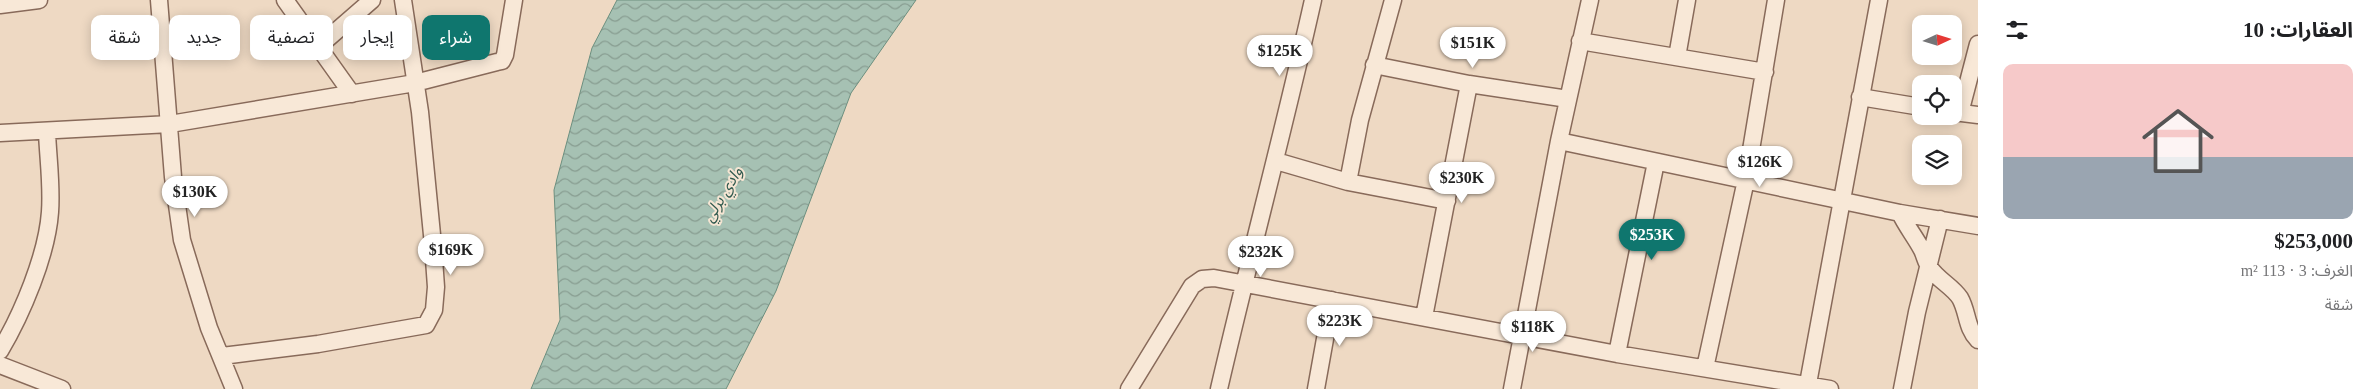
<!DOCTYPE html>
<html lang="ar">
<meta charset="utf-8">
<style>
body{margin:0;font-family:"Times New Roman","Noto Sans Arabic",serif;background:#f6f6f6;color:#202124;direction:rtl;height:100vh;display:flex;flex-direction:column;font-size:19px;white-space:nowrap}
*{box-sizing:border-box;margin:0}
p{font-size:16px;color:#757577}
.icon{flex:none;width:28px;height:28px;fill:none;stroke:currentColor;stroke-width:2;stroke-linecap:round;stroke-linejoin:round}
.map{position:relative;flex:1;overflow:hidden;direction:ltr}
.panel{display:flex;flex-direction:column;background:#fff;width:400px}
.panel>*{flex:none}
.banner{position:absolute;left:15px;top:15px;width:475px;height:45px;direction:rtl;display:flex;gap:10px}
.needle{width:32px;rotate:86deg}
.tools{position:absolute;left:1912px;top:15px;display:grid;gap:10px}
.tools a{display:grid;place-items:center;width:50px;height:50px;border-radius:10px;background:#fff;box-shadow:0 2px 12px #0003;font-size:25px}
.price{position:absolute;translate:-50% -42px;padding:0 11px;border-radius:18px;background:#fff;color:#222;font-size:16px;line-height:32px;filter:drop-shadow(0 1px 2px #0008)}
.price::after{content:'';position:absolute;left:50%;top:30px;width:15px;height:11px;margin-left:-8px;background:inherit;clip-path:polygon(0 0,100% 0,50% 100%)}
.price.active{background:#0f766e;color:#fff}
ul{padding:0;list-style:none}
li{display:grid;align-content:center;gap:10px;height:265px;padding:0 25px}
li span{display:grid;place-items:center;height:155px;border-radius:10px;color:#555}
li>.icon{margin-inline-start:auto}
span .icon{width:90px;height:90px;fill:#fffc;stroke-width:1}
li b{font-size:21px}
h2{display:flex;justify-content:space-between;align-items:center;height:60px;padding:0 25px;font-size:21px}
.pill{padding:0 18px;border-radius:10px;background:#fff;box-shadow:0 2px 12px #0003;font-size:18px;line-height:45px}
.pill.active{background:#0f766e;color:#fff}
main{display:flex;flex:1;min-height:0}
.map>svg:first-child{display:block}
.water{fill:url(#water-waves);stroke:#6c8f7f}
.lines{fill:none;stroke-linecap:round;stroke-linejoin:round}
.street-casing{stroke:#886a5a;stroke-width:19}
.street{stroke:#f8e8d7;stroke-width:16}
.labels{text-anchor:middle;stroke-width:4;stroke-linejoin:round;paint-order:stroke}
.water-label{font-size:16px;font-style:italic;fill:#2e584d;stroke:#f5e5d3}
</style>
<main>
<section class="panel">
<h2>العقارات: 10<svg class="icon" aria-label="filters" viewBox="0 0 24 24"><path d="M4 7h16M4 17h16"/><circle cx="9" cy="7" r="2"/><circle cx="15" cy="17" r="2"/></svg></h2>
<ul>
<li><span style="background:linear-gradient(#f6c9c9 60%,#9aa5b1 0)"><svg class="icon" aria-label="home" viewBox="0 0 24 24"><path d="M3 11l9-7 9 7M6 9v11h12V9"/></svg></span><div><b>$253,000</b><p>الغرف: 3 · 113 m²</p><p>شقة</p></div></li>
</ul>
</section>
<div class="map">
<svg width="1978" height="389" viewBox="0 0 1978 389">
<defs>
<pattern id="water-waves" width="16" height="10" patternUnits="userSpaceOnUse" patternTransform="scale(1.25)"><rect width="16" height="10" fill="#a6c1b3"/><path d="M0 5q4-4 8 0t8 0" fill="none" stroke="#889d91"/></pattern>
</defs>
<rect width="100%" height="100%" fill="#eed9c3"/>
<!-- water -->
<path class="water" d="M617 0H916L851 93 776 291 726 389H531L560 320 554 190 592 48Z"/>
<g class="lines">
<!-- street casing -->
<g class="street-casing">
<path id="street" d="M159 0 173 177 182 240 209 328 234 389
M285 0 352 94
M0 5 39 0
M1580 41 1765 72
M318 47 372 0
M1677 57 1687 0
M1374 65 1469 84 1568 99
M1860 97 1921 107
M1954 112 1978 115
M1960 113 1978 44
M0 133 170 124 415 83 497 62 502 61 505 55 514 0
M1559 141 1900 213C1906 226 1916 238 1922 250 1925 256 1926 263 1930 268 1938 280 1952 286 1960 298 1968 312 1966 328 1978 340
M1276 161 1348 182 1447 201
M1348 182 1360 120 1393 0
M1900 213 1978 226
M1424 317 1469 84
M0 351C22 314 47 255 50 212 52 185 48 158 47 132
M1617 354 1656 162
M222 356 318 344 426 325 434 310 436 287 433 245 420 112 403 0
M0 365 62 389
M1705 368 1746 180 1776 0
M1129 389 1192 286 1202 279 1214 278 1617 354 1830 389
M1219 389C1249 259 1284 130 1313 0
M1316 389 1332 300
M1512 389 1559 141 1590 0
M1807 389 1879 0
M1902 389 1917 312 1940 219"/>
</g>
<!-- street -->
<use href="#street" class="street"/>
</g>
<g class="labels">
<!-- water labels -->
<g class="water-label">
<text transform="translate(722 194) rotate(-59)" y="6">وادي برلي</text>
</g>
</g>
</svg>
<div class="tools">
<a><svg class="needle" viewBox="-14 -14 28 28"><path d="M0-13l5 13h-10z" fill="#e53935"/><path d="M0 13l5-13h-10z" fill="#757577"/></svg></a>
<a><svg class="icon" aria-label="locate" viewBox="0 0 24 24"><circle cx="12" cy="12" r="6"/><path d="M12 2v4M12 18v4M2 12h4M18 12h4"/></svg></a>
<a><svg class="icon" aria-label="layers" viewBox="0 0 24 24"><path d="M12 4l9 5-9 5-9-5zM3 14l9 5 9-5"/></svg></a>
</div>
<b class="price" style="left:1473px;top:69px">$151K</b>
<b class="price" style="left:1280px;top:77px">$125K</b>
<b class="price" style="left:1760px;top:188px">$126K</b>
<b class="price" style="left:1462px;top:204px">$230K</b>
<b class="price" style="left:195px;top:218px">$130K</b>
<b class="price active" style="left:1652px;top:261px">$253K</b>
<b class="price" style="left:451px;top:276px">$169K</b>
<b class="price" style="left:1261px;top:278px">$232K</b>
<b class="price" style="left:1340px;top:347px">$223K</b>
<b class="price" style="left:1533px;top:353px">$118K</b>
<div class="banner">
<a class="pill active">شراء</a>
<a class="pill">إيجار</a>
<a class="pill">تصفية</a>
<a class="pill">جديد</a>
<a class="pill">شقة</a>
</div>
</div>
</main>
